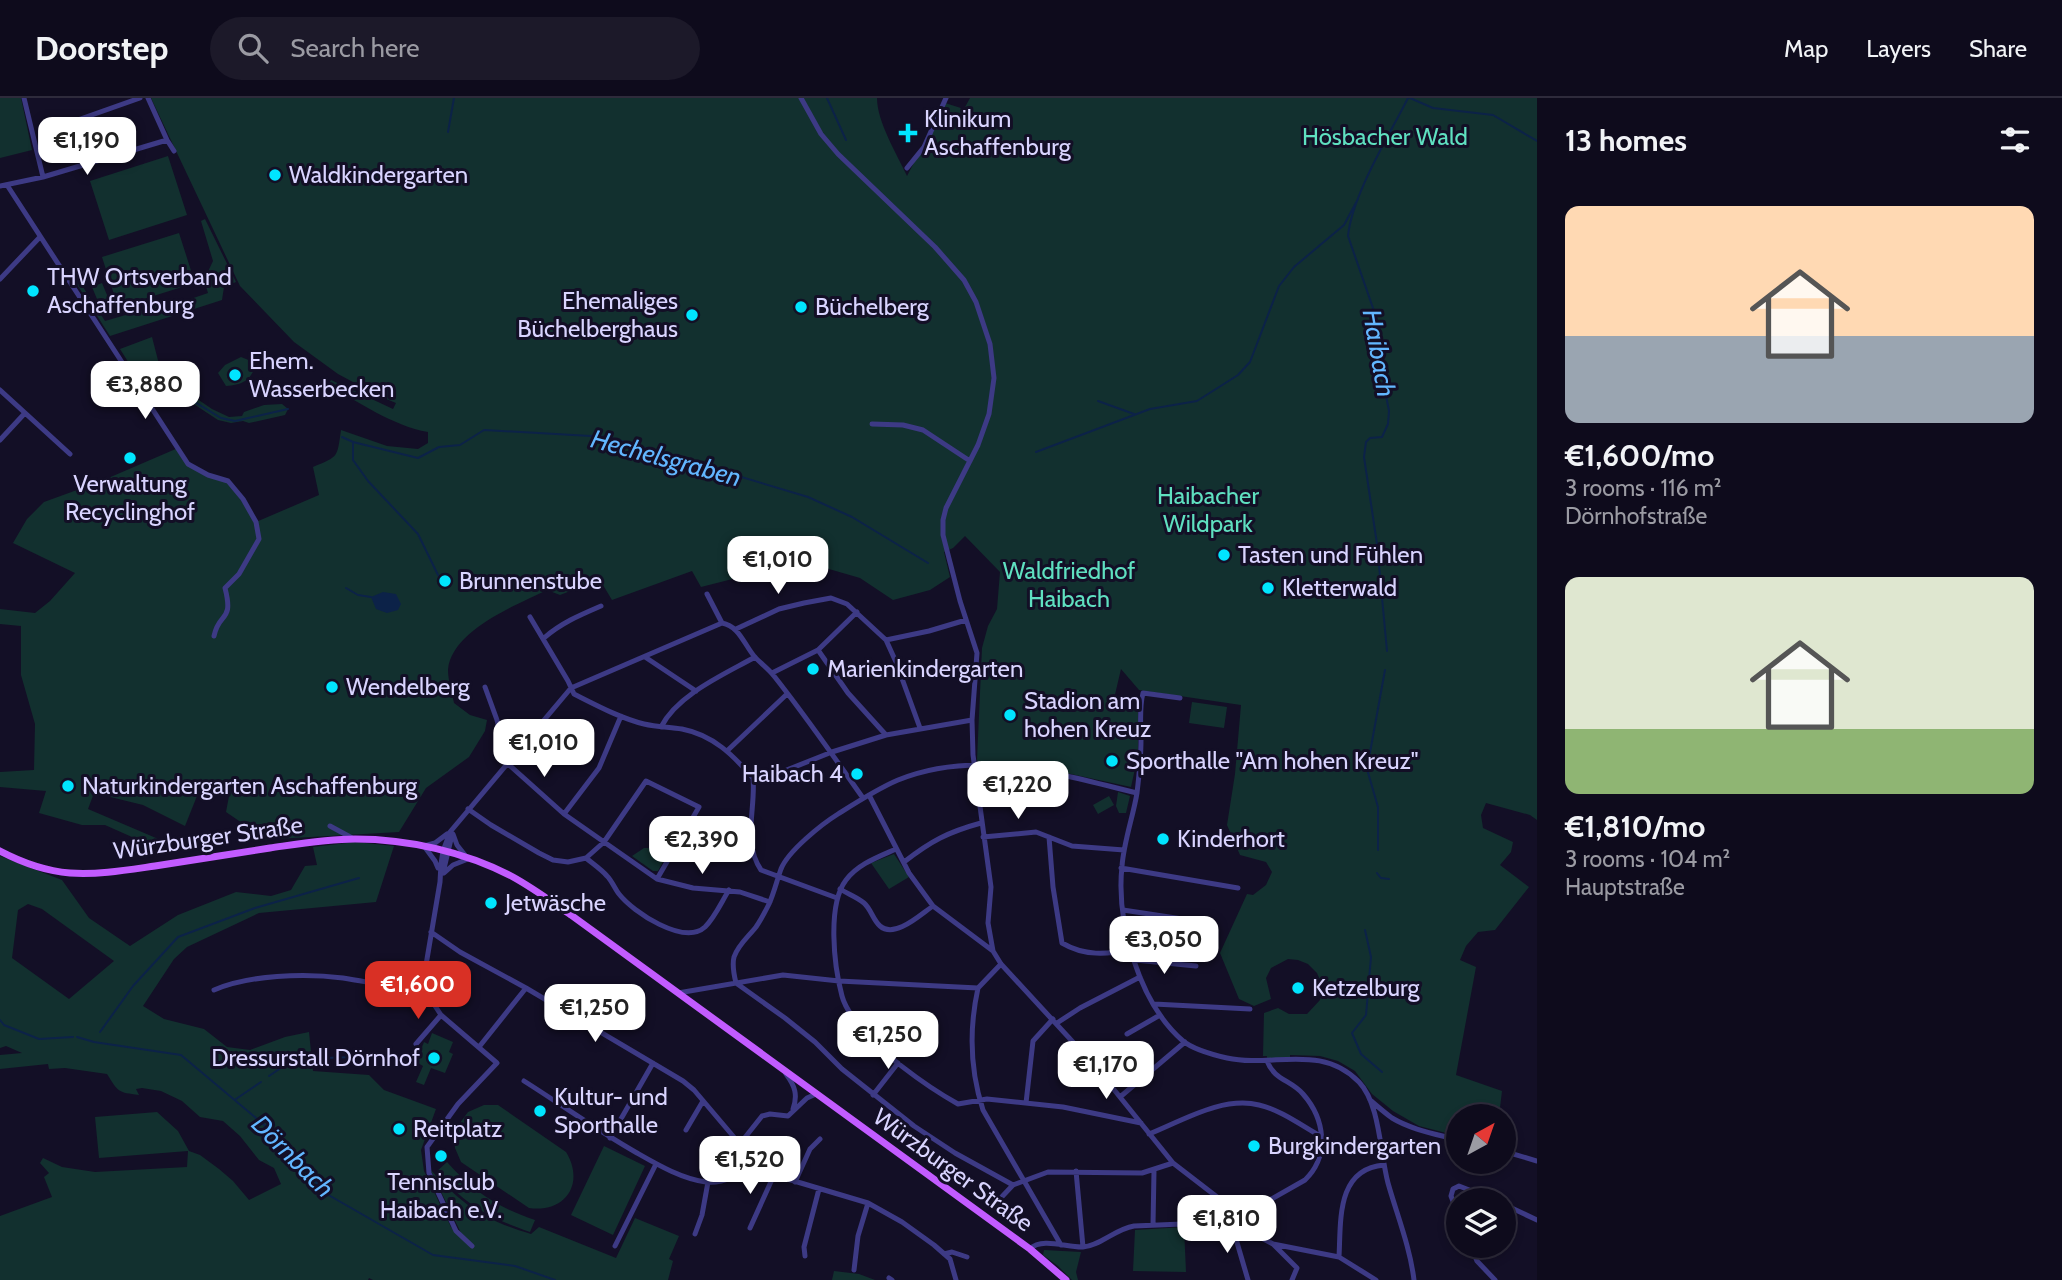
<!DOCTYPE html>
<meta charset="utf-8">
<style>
body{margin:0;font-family:Cabin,sans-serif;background:#1c1929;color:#f1f3f6;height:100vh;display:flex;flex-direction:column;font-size:26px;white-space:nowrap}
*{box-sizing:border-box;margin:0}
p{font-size:23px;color:#9b9ba3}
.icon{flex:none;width:38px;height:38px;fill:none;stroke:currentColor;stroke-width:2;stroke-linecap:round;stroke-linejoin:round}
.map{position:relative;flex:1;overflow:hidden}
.details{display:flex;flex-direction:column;background:#0e0b1c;width:525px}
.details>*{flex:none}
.needle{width:46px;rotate:40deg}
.tools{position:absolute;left:1446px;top:1006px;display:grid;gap:14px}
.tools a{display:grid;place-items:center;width:70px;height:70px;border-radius:50%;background:#0e0b1c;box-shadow:0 4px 10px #0003,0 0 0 2px #2e2b3b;font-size:35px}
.price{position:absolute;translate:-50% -60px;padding:0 16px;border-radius:14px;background:#fff;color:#222;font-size:23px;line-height:46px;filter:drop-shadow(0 2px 4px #0008)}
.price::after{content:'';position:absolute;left:50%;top:42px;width:21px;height:16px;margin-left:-10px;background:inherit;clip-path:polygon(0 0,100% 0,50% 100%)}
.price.current{background:#d93025;color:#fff}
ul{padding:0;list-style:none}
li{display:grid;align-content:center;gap:14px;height:371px;padding:0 28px}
li span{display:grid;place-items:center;height:217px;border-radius:14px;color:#555}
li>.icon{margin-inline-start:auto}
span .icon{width:126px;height:126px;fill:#fffc;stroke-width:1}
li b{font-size:30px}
h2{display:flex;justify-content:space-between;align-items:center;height:84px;padding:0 28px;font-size:30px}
header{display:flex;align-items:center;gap:42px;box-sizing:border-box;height:98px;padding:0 35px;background:#0e0b1c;border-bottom:2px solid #2e2b3b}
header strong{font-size:33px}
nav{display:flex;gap:38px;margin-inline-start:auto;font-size:24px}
.search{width:490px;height:63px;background:#1c1929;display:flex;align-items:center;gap:18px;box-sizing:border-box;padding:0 24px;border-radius:38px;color:#9b9ba3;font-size:26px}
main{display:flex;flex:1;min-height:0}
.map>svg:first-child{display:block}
.green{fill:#12302f;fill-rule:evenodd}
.water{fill:#0c2248}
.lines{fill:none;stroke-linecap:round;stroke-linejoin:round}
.stream{stroke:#0c2248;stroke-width:2}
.minor{stroke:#3d3a85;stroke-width:5}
.major{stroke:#c25bff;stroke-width:7}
.poi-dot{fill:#00e5ff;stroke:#130f26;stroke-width:2.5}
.labels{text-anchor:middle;stroke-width:6;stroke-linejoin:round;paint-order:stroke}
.poi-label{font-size:24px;fill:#d9d4ff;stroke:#130f26;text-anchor:start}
.park-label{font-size:24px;fill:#5fe0c0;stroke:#130f26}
.street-label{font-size:24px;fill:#d9d4ff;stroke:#130f26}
.water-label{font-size:26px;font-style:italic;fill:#62b6ff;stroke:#130f26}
</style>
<header>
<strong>Doorstep</strong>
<div class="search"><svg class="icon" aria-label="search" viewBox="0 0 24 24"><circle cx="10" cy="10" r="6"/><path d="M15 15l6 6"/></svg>Search here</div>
<nav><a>Map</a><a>Layers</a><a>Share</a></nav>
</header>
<main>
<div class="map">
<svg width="1537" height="1182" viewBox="0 0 1537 1182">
<rect width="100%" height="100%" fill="#130f26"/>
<!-- green -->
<path class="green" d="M0 0H21L32 52 0 60Z
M151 0H877C877 24 897 56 907 78L945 5 964 11 970 0H1537V722L1530 717 1486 705 1481 717 1483 730 1513 744 1511 754 1500 767 1529 789 1495 832 1478 834 1466 848 1460 862 1476 869 1456 977 1502 993 1499 1018H1458V1038L1419 1028 1393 1013 1372 996 1355 973 1338 963 1320 958 1290 957V960L1267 963V958H1263L1264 915 1278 910 1289 916H1307L1320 902 1323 890 1317 875 1308 866 1298 862 1288 861 1271 870 1266 880 1271 901 1254 908 1239 901 1220 855 1247 796 1253 797 1266 787 1272 774 1266 764 1240 757 1227 727 1235 676 1241 607 1139 592 1121 571 1113 605 1138 612V657L1131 689 1043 670 980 665 977 662 982 550 988 528 997 511 1000 474 965 438 953 450 944 454 950 479 930 492 893 502 860 480 822 469 776 470 701 489 692 473 612 502 603 487 578 490 560 497 547 492C516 507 451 533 448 572 448 582 452 595 454 605L470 617 487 622 485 633 469 659 426 690 399 734 241 743 245 727 226 714 229 698 203 683 185 728 143 707 94 695 88 711 156 740 175 750 150 747 105 727H82L39 715 46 693 0 689V674L34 672 35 626 21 577V528L0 526V511L35 515 50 503 75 475 13 445 27 421 44 404 99 384 178 350 188 366 208 377 228 383 256 424 319 397 313 369C339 358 337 360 341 332L387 348 418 351 428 345V334C393 328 359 304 328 287L331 282 393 311 396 305 379 298 338 276 294 244 240 188Z
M168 58 187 117 109 142 90 83Z
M205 121 236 184 224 189 222 202 110 238 69 174 72 172 105 223 174 203 176 206 208 195 204 182 213 163 201 123Z
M179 135 195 185 118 209 102 159Z
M102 185 112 209 102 213 92 189Z
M152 239 160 270 187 279 184 292 212 311 229 319 242 318 244 314 264 307 282 306 288 311 285 317 249 325 243 323 231 325 218 322 186 301H178L156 308 120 251Z
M241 259 251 263 255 268C251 283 241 287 226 288L218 275 225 267Z
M1192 604 1227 609 1224 630 1189 625Z
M1118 694 1130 698 1126 715H1119L1116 708Z
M1109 698 1114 707 1098 716 1093 707Z
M355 744 394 748 376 804 259 815 187 849 174 861 143 908 164 921 204 931 227 949 250 952 285 939 309 934 313 973 369 977 384 992 436 1011 421 1052 424 1073 451 1129 461 1135 430 1071C462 1107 484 1122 531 1136L539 1129 616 1160 635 1120 679 1138 669 1161 673 1163 668 1182H373L369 1180 368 1182H0V1118L52 1099 44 1079 49 1075 40 1065 43 1060 62 1069 95 1074 187 1069 188 1053 99 1060 95 1019 157 1014 178 1033 189 1053 200 1057 219 1071 233 1083 249 1102 281 1086 274 1070 259 1062 240 1038 223 1023 200 1019 182 1003 161 993 142 990 136 991 139 997C118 994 119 995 107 976L65 970 49 971 48 966 0 971V957L22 955 6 948 0 950V758L62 782 89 820 130 848 178 817 236 794 271 798 291 792 305 768 317 767 313 749ZM28 806 42 811 114 863 69 901 12 860 18 812Z
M644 750H649L665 760 658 773H653L632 758Z
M894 756 909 779 889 791 871 765Z
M432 935 453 944 449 954 453 956 445 975 431 970 424 987 416 984 423 968 416 964 424 944 428 946Z
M484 1007H498L566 1054C585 1085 566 1115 529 1110L461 1064 455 1050 454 1041 457 1029 468 1014Z
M604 1048 645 1068 613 1137 571 1117Z
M447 1064C474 1094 497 1109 535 1122L530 1134C487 1119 468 1108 436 1074Z
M1184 1129 1186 1174 1133 1173 1135 1132Z
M1044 1152 1081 1154 1076 1174 1078 1182H1072L1058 1168 1043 1157Z
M834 1173 859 1176 875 1182H832Z"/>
<!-- water -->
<path class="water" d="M383 494 396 496 401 506 398 512 387 515 376 511 371 499Z"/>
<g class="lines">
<!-- stream -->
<path class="stream" d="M827 0 846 42
M1410 0 1433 10 1493 17 1537 43
M448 34 454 0
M159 299 185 298 221 320 235 323 288 311
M1098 303 1134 316
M342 339 353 344 418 360 439 349 460 347 484 332 608 339 808 399 852 419 928 465
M353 345V362L368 383 418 436 438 477 444 483
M1036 354 1150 311 1197 303 1238 277 1250 264 1279 188 1294 169 1344 127 1358 101
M346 490 358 497 371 499
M1387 553 1377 446 1364 359 1366 344 1370 340 1382 339 1388 326 1389 313 1383 282 1374 213 1348 138C1352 97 1389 38 1408 0
M1378 752V709L1367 671 1385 572
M1377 775 1380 779
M1381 780 1389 781
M1365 832 1371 859 1366 917 1352 935 1361 956 1382 974
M0 922 4 927 39 941 73 939
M100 934 133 888 178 839 255 810 359 780
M77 939 94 944 181 957 275 1036 325 1095 433 1157 515 1168 555 1182
M269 978 294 961 385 958
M236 1001 261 984"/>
<!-- minor -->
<path class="minor" d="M24 0 43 79
M148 0 167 42 174 53
M801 0 821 36 838 56 935 149 964 182 976 204 990 246 994 280 989 316 978 347 946 410 943 422V437L960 503 977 555 972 622 973 657 991 789 988 825 993 853 1001 866 1095 968 1173 1065 1221 1102 1231 1124 1248 1182
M72 24 140 0
M907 70 924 49 946 0
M7 87 188 366 208 377 228 383 243 401 256 424 259 441 239 476 225 490C234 525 219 513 214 538
M0 88 43 79 167 42
M0 181 40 139
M0 292 70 356
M872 326 903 327 923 332 970 363
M0 342 25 315
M707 496 722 525C739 528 744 546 754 558 760 565 768 570 774 578 805 617 834 659 863 700
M530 519 568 583 574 596C596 607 620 620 644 626 657 629 670 629 682 631 713 637 733 657 753 680 756 710 742 744 761 772L837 800
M736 531 779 511 804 505 831 500 847 506 886 542 896 564 920 630
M544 540C561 525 580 517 601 508
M886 542 929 533 966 522
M818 552 848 595 886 637
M645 559 696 593
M772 575 818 552 857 514
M485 589 497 622 507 665 564 716 657 781 693 790 740 794 770 804
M1180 600 1143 595C1139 611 1141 626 1141 642 1141 659 1139 678 1137 695 1133 719 1124 743 1122 768 1116 824 1139 905 1183 943 1194 952 1214 957 1227 960 1273 970 1321 945 1359 984 1380 1006 1380 1055 1388 1085 1397 1117 1410 1149 1414 1182
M661 629C678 596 725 576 755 559
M728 652 787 596
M754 685 832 654 886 637 972 622
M869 697 909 775 933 808 993 853
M468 711 491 727 539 755 553 762 568 764 586 760 604 744 646 683 699 709 657 781
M564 716 599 670 621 618
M330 728 354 741
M983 739 1036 734 1072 748 1124 752
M1049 739 1053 789 1062 845C1084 858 1107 857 1131 851
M896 751C878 759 858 766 846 782 827 807 834 868 842 898 844 906 849 914 854 921 875 952 926 988 958 1006L987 1001 1063 1009 1141 1025
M586 760C593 766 601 771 607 778 612 783 615 791 619 796 633 814 684 848 705 829 715 819 722 803 729 792
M904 764C931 743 948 734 981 725
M438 770 435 763 424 748 435 745 447 736
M1121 770 1238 790
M443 775 452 737
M444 775 453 767 468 761 457 747 453 736
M840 791C848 796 857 799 864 805 871 811 873 822 880 828 895 841 921 816 933 808
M1123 812 1202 824
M431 834 460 854 526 890 683 983 694 992 755 1064 774 1077 868 1105 902 1124 934 1147 950 1161 956 1182
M1135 862 1196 868
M736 885C734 877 732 867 734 859 738 847 749 838 756 829 761 822 765 814 769 806 774 795 777 782 781 771 788 753 822 726 838 716 857 704 877 691 898 682 977 650 1059 676 1137 695
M736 885 785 920 815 944 842 971 914 1028 955 1055 1013 1087
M978 890C969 931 970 972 983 1012L1061 1147
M214 892C249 877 304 875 343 880 370 884 396 891 424 891
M678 895 783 877 839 883 978 890 1001 866
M1154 906 1250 911
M1057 925 1080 910 1140 879
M1127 936 1160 917
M416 946 441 917
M479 949 526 890
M786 976C795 988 798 997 793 1011
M524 983C562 1007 598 1033 637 1055 658 1067 682 1081 706 1084 725 1086 741 1075 755 1064
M873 997 898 965
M1120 999 1185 944
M1370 1002C1377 1008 1385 1015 1392 1020 1412 1032 1436 1036 1458 1042
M1026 1005 1033 943 1053 921
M686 1032 703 1003
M1149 1036C1182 1023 1222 998 1259 1007 1281 1012 1302 1028 1322 1039
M610 1040 653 965
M739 1047 762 1018 770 1016 788 1018 807 1000 816 996
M1503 1053 1537 1063
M1076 1073 1083 1149
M795 1084 810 1051 820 1041
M996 1105 1013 1087 1048 1074 1142 1075 1173 1065
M1503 1106 1537 1122
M1458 1116 1451 1098 1453 1091 1459 1088 1495 1102
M1231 1124 1273 1146 1339 1159 1376 1182
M1153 1127 1154 1073
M750 1130 774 1077
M695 1136 702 1117 708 1084
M1273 1146 1297 1170 1292 1182
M472 1148 456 1133 429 1075 427 1049 458 1006 497 965 441 917 424 891 426 867 440 784 441 766 443 753 450 734 571 590 722 525
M615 1148 656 1066
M1471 1148 1477 1163 1495 1182
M1030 1151C1042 1139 1068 1150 1083 1149 1100 1148 1115 1131 1134 1128L1231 1124 1305 1082C1330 1058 1325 1021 1303 996 1291 982 1274 982 1267 963
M944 1156 952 1154 967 1159
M805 1158 804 1149 819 1091
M1339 1159C1341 1123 1336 1071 1384 1067
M854 1172 858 1138 868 1105
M889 1180 892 1182"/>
<!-- major -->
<path class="major" d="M0 753C21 764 47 773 70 775 98 777 127 772 155 768 193 762 232 756 270 750 298 746 327 741 355 741 408 741 466 754 513 779 533 790 552 804 571 817L1030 1151 1066 1182"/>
</g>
<!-- markers -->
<g class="poi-dot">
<path d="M904.5 24.5h7v7h7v7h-7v7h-7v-7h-7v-7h7z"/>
<circle cx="275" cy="77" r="7"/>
<circle cx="33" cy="193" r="7"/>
<circle cx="801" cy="209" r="7"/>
<circle cx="692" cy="217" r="7"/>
<circle cx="235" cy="277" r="7"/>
<circle cx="130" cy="360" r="7"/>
<circle cx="1224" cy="457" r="7"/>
<circle cx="445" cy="483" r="7"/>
<circle cx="1268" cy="490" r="7"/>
<circle cx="813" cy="571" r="7"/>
<circle cx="332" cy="589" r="7"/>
<circle cx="1010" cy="617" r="7"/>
<circle cx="1112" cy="663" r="7"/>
<circle cx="857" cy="676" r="7"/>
<circle cx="68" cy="688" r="7"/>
<circle cx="1163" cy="741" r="7"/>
<circle cx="491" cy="805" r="7"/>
<circle cx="1298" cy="890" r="7"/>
<circle cx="434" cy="960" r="7"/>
<circle cx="540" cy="1013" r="7"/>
<circle cx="399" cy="1031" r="7"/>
<circle cx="1254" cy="1048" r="7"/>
<circle cx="441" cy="1058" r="7"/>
</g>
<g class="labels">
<!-- poi labels -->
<g class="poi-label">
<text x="924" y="29">Klinikum<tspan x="924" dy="28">Aschaffenburg</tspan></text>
<text x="289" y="85">Waldkindergarten</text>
<text x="47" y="187">THW Ortsverband<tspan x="47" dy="28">Aschaffenburg</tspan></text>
<text x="678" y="211" text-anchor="end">Ehemaliges<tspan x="678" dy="28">Büchelberghaus</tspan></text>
<text x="815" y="217">Büchelberg</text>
<text x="249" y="271">Ehem.<tspan x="249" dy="28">Wasserbecken</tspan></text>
<text x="130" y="394" text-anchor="middle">Verwaltung<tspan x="130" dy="28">Recyclinghof</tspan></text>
<text x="1238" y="465">Tasten und Fühlen</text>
<text x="459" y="491">Brunnenstube</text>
<text x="1282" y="498">Kletterwald</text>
<text x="827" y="579">Marienkindergarten</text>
<text x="346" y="597">Wendelberg</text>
<text x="1024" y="611">Stadion am<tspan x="1024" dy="28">hohen Kreuz</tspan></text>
<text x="1126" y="671">Sporthalle "Am hohen Kreuz"</text>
<text x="843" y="684" text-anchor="end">Haibach 4</text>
<text x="82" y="696">Naturkindergarten Aschaffenburg</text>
<text x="1177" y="749">Kinderhort</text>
<text x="505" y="813">Jetwäsche</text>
<text x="1312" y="898">Ketzelburg</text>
<text x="420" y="968" text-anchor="end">Dressurstall Dörnhof</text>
<text x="554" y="1007">Kultur- und<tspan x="554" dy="28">Sporthalle</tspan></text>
<text x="413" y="1039">Reitplatz</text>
<text x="1268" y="1056">Burgkindergarten</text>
<text x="441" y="1092" text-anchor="middle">Tennisclub<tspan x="441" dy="28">Haibach e.V.</tspan></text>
</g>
<!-- park labels -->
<g class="park-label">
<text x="1385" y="47">Hösbacher Wald</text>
<text x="1208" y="406">Haibacher<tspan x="1208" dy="28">Wildpark</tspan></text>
<text x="1069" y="481">Waldfriedhof<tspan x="1069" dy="28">Haibach</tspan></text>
</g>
<!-- street labels -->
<g class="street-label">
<text transform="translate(208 740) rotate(-8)" y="8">Würzburger Straße</text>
<text transform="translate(953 1072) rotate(36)" y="8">Würzburger Straße</text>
</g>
<!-- water labels -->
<g class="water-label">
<text transform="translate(1379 255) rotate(80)" y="9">Haibach</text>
<text transform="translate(666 360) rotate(15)" y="9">Hechelsgraben</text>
<text transform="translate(293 1058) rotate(45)" y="9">Dörnbach</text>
</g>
</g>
</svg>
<div class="tools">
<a><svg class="needle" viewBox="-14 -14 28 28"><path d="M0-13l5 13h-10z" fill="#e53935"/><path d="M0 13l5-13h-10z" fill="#9b9ba3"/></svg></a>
<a><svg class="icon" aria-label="layers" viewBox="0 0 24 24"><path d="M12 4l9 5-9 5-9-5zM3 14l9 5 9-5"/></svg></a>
</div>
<b class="price" style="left:87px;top:79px">€1,190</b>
<b class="price" style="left:145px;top:323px">€3,880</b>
<b class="price" style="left:778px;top:498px">€1,010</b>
<b class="price" style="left:544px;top:681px">€1,010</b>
<b class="price" style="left:1018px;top:723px">€1,220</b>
<b class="price" style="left:702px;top:778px">€2,390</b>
<b class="price" style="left:1164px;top:878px">€3,050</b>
<b class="price current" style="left:418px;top:923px">€1,600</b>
<b class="price" style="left:595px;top:946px">€1,250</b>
<b class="price" style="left:888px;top:973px">€1,250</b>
<b class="price" style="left:1106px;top:1003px">€1,170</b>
<b class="price" style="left:750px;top:1098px">€1,520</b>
<b class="price" style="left:1227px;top:1157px">€1,810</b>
</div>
<section class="details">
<h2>13 homes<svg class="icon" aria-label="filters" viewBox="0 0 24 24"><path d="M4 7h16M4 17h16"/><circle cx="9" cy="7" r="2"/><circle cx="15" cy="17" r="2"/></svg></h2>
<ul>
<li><span style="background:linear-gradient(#ffd9b3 60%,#9aa5b1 0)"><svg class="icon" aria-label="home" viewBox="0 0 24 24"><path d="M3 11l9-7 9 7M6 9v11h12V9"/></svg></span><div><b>€1,600/mo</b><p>3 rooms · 116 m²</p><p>Dörnhofstraße</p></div></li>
<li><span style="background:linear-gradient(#dfe7d0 70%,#8fb573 0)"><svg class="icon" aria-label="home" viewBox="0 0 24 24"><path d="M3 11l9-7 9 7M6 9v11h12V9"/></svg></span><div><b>€1,810/mo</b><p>3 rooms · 104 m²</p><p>Hauptstraße</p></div></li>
</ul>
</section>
</main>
